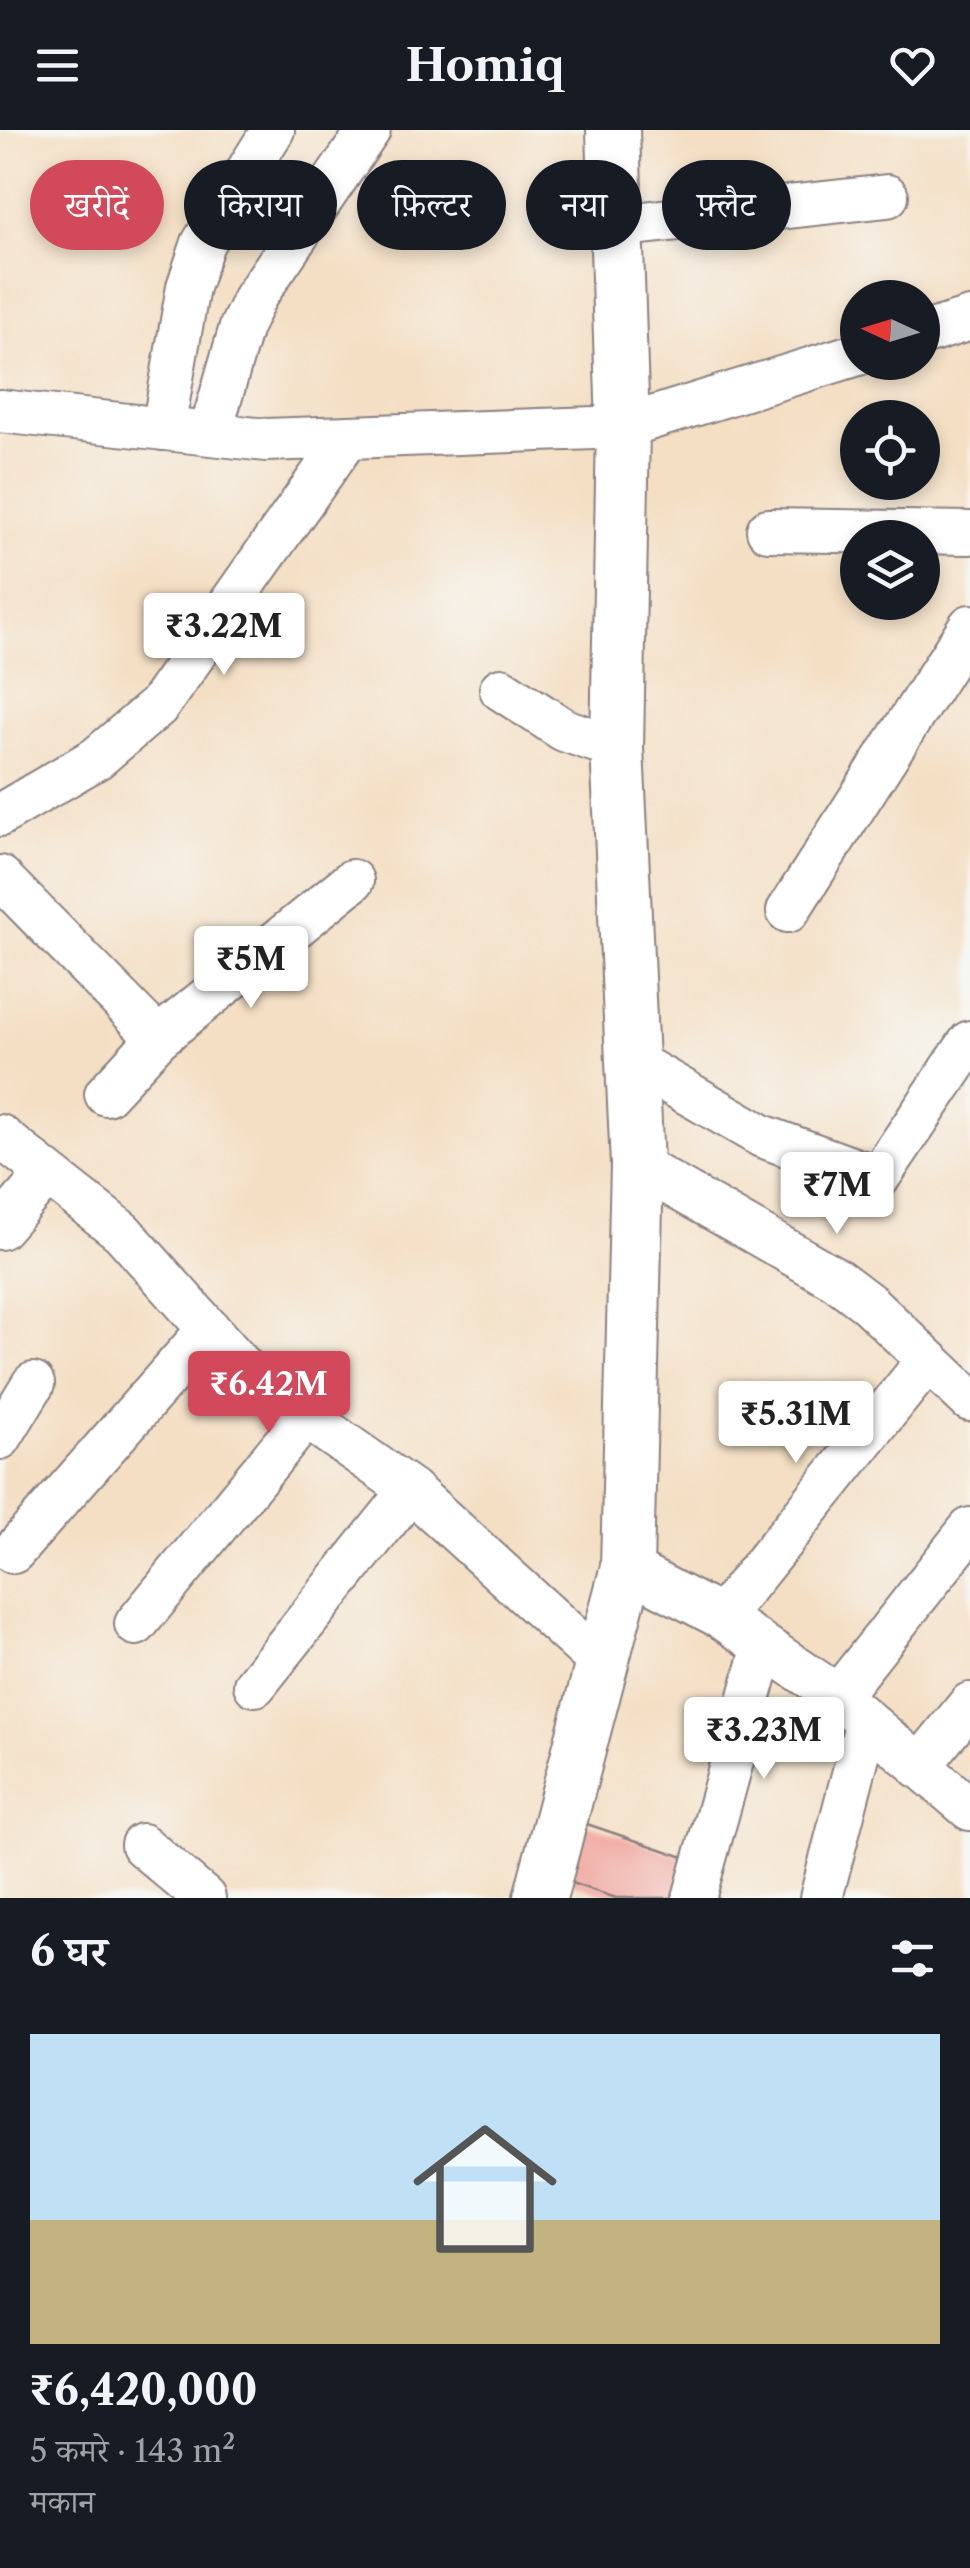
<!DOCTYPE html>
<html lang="hi">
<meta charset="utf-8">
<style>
body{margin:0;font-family:"Libre Caslon Text","Noto Serif Devanagari",serif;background:#242831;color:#f1f3f6;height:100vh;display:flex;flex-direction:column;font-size:38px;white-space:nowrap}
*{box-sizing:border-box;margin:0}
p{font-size:32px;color:#9ea1a6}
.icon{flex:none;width:55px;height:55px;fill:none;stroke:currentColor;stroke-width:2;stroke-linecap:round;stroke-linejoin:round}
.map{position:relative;height:1768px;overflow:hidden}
.side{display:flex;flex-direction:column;background:#171b24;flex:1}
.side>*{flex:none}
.banner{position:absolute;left:30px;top:30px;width:910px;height:90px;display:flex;gap:20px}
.needle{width:65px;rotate:274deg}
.tools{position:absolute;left:840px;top:150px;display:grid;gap:20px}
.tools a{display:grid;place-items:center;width:100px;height:100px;border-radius:50%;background:#171b24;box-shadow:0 5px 15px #0003;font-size:50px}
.price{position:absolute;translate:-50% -85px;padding:0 22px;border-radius:10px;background:#fff;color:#222;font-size:32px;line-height:65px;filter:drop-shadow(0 2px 5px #0008)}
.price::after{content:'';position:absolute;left:50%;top:60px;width:30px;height:22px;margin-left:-15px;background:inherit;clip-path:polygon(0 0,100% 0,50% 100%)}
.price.active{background:#d1495b;color:#fff}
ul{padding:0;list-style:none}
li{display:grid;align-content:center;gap:20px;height:530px;padding:0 30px}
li+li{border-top:2px solid #363941}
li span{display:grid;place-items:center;height:310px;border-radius:0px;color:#555}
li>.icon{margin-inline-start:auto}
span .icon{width:180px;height:180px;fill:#fffc;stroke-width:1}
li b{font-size:42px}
h2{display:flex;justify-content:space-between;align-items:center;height:120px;padding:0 30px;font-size:42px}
.chip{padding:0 35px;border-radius:45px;background:#171b24;box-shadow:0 5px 15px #0003;font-size:35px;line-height:90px}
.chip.active{background:#d1495b;color:#fff}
header{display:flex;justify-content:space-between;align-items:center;height:130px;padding:0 30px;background:#171b24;font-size:45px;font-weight:700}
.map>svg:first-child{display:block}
.building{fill:#f09e95}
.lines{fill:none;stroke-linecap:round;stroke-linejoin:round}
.minor-casing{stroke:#8b8080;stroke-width:46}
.major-casing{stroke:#8b8080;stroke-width:56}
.minor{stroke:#fff;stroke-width:42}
.major{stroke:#fff;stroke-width:52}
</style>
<header><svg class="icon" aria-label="menu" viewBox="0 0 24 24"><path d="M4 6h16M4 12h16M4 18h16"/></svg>Homiq<svg class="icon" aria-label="heart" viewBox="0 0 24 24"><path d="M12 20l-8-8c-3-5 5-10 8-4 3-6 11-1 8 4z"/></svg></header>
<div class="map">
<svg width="970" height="1768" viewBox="0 0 970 1768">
<rect width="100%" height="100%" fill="#f6f6f2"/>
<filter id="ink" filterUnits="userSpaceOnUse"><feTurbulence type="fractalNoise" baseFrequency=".01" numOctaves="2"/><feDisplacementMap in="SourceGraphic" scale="20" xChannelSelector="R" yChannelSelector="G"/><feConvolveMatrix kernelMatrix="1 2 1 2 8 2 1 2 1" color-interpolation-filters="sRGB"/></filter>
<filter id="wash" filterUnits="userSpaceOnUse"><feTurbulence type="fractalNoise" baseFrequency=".0048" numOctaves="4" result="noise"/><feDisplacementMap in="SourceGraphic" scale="40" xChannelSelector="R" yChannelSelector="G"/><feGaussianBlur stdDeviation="2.25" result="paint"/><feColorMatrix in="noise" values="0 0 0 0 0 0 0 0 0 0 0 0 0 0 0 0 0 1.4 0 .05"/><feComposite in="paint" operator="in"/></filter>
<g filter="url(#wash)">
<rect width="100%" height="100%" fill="#f4dfc4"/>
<g id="blocks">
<!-- building -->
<path class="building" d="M584 1693 693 1730 681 1768H616L565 1751Z"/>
</g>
</g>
<g filter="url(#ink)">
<use href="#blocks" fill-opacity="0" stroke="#8b8080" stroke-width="2.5"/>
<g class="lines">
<!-- minor casing -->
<g class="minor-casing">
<path id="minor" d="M616 96 887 66
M922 204 970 189
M0 281 266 310 623 297 858 224
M163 299 188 157 203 113 273 0
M210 304 241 197 255 167 369 0
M768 400 970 403
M501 559 564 600 617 618
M0 685 97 628 158 576 348 307
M0 747 158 908
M788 781 970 496
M632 931 762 1006 878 1048 970 912
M106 964 158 908 352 751
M0 1006 122 1102 255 1251 411 1360 601 1533
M637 1035 836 1149 869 1174 970 1270
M0 1098 47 1044
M0 1308 33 1254
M13 1422 209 1199
M627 1438 721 1487 835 1564 970 1679
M721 1487 928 1230
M136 1494 306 1287
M255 1555 411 1360
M838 1566 970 1399
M919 1637 970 1574
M142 1715 204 1768
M694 1768 764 1516
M821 1768 867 1591"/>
</g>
<!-- major casing -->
<g class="major-casing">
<path id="major" d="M540 1768 627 1438 637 1035 617 618 623 297 613 0"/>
</g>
<!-- minor -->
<use href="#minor" class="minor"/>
<!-- major -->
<use href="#major" class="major"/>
</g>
</g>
</svg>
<div class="tools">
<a><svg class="needle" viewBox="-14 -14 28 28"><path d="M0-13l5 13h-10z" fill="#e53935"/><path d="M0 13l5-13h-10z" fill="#9ea1a6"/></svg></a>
<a><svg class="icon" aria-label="locate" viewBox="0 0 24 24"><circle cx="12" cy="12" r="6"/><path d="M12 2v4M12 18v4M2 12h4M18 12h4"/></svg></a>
<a><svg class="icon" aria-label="layers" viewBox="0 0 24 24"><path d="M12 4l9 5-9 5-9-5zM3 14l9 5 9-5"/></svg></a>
</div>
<b class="price" style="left:224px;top:548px">₹3.22M</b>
<b class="price" style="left:251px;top:881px">₹5M</b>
<b class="price" style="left:837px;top:1107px">₹7M</b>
<b class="price active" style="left:269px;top:1306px">₹6.42M</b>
<b class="price" style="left:796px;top:1336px">₹5.31M</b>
<b class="price" style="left:764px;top:1652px">₹3.23M</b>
<div class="banner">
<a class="chip active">खरीदें</a>
<a class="chip">किराया</a>
<a class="chip">फ़िल्टर</a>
<a class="chip">नया</a>
<a class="chip">फ़्लैट</a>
</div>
</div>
<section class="side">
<h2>6 घर<svg class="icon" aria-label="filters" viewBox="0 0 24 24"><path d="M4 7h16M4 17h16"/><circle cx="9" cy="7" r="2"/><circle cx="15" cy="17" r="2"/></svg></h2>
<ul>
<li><span style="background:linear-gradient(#bfe0f5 60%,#c2b280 0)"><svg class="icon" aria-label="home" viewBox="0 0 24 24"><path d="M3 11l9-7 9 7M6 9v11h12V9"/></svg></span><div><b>₹6,420,000</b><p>5 कमरे · 143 m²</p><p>मकान</p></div></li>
</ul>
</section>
